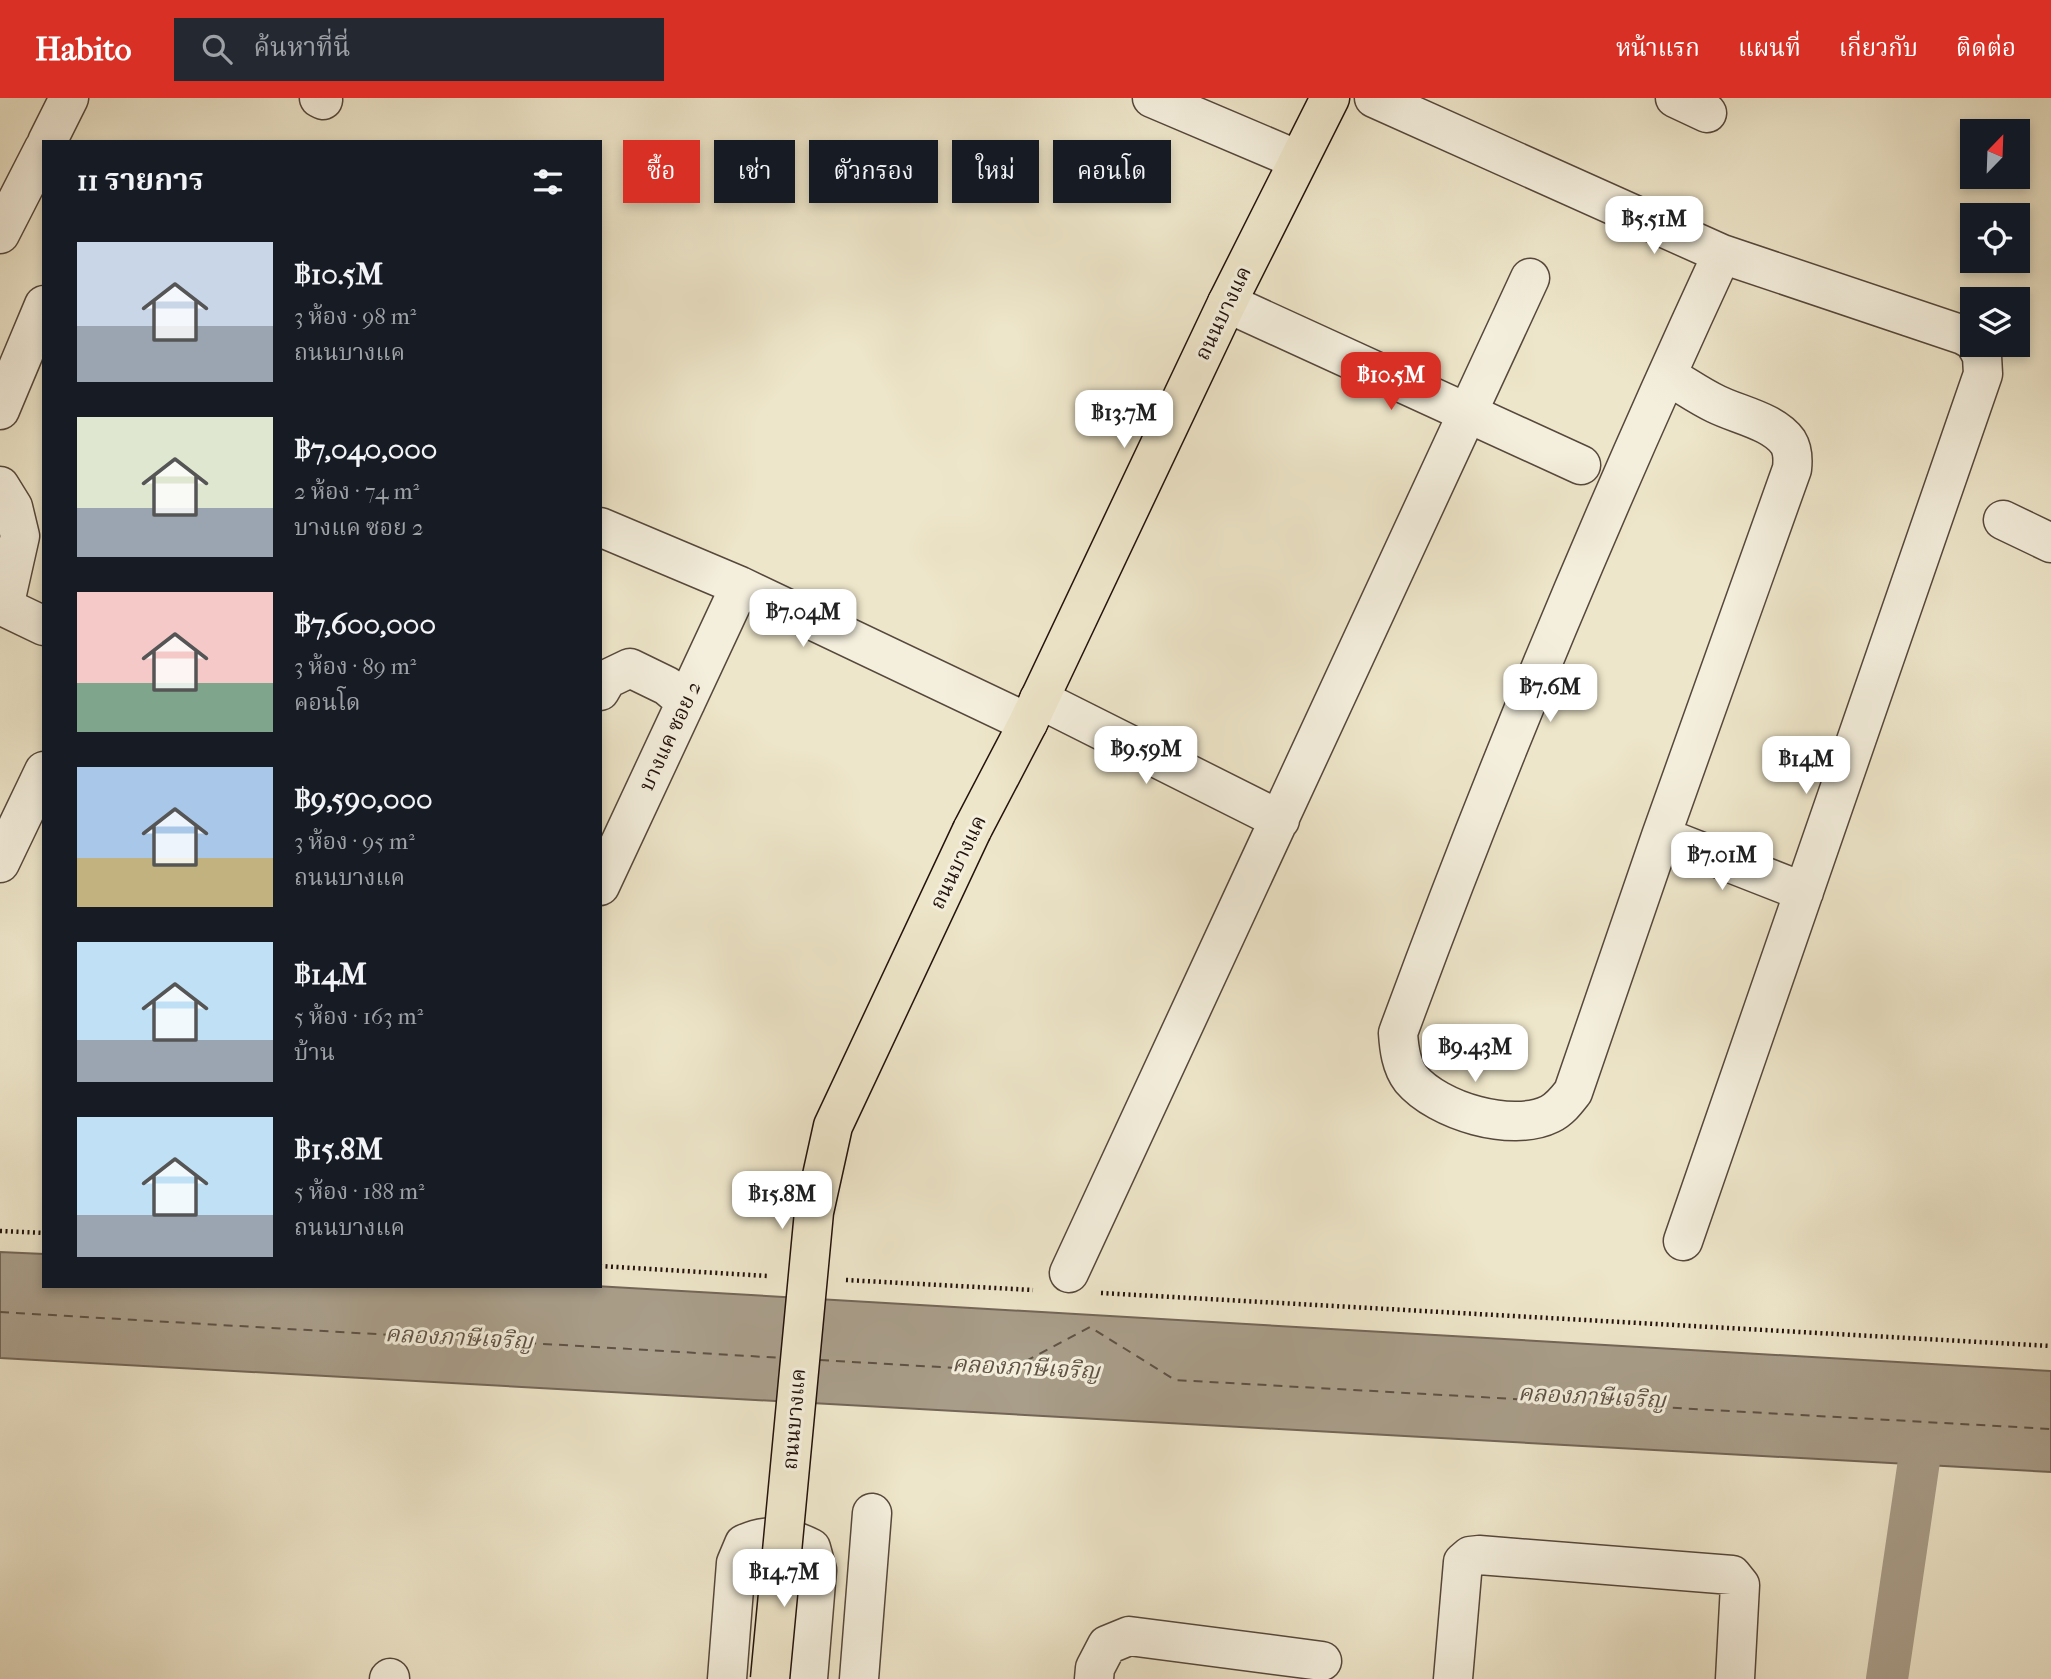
<!DOCTYPE html>
<html lang="th">
<meta charset="utf-8">
<style>
body{margin:0;font-family:"IM FELL French Canon","Noto Serif Thai",serif;background:#242831;color:#f1f3f6;height:100vh;display:flex;flex-direction:column;font-size:26px;white-space:nowrap}
*{box-sizing:border-box;margin:0}
p{font-size:23px;color:#9ea1a6}
.icon{flex:none;width:38px;height:38px;fill:none;stroke:currentColor;stroke-width:2;stroke-linecap:round;stroke-linejoin:round}
.map{position:relative;flex:1;overflow:hidden}
.details{position:absolute;left:42px;top:42px;width:560px;height:1148px;display:flex;flex-direction:column;background:#171b24;border-radius:0px;box-shadow:0 4px 10px #0003}
.details>*{flex:none}
.hud{position:absolute;left:623px;top:42px;width:665px;height:63px;display:flex;gap:14px}
.needle{width:46px;rotate:23deg}
.tools{position:absolute;left:1960px;top:21px;display:grid;gap:14px}
.tools a{display:grid;place-items:center;width:70px;height:70px;border-radius:0px;background:#171b24;box-shadow:0 4px 10px #0003;font-size:35px}
.price{position:absolute;translate:-50% -60px;padding:0 16px;border-radius:14px;background:#fff;color:#222;font-size:23px;line-height:46px;filter:drop-shadow(0 2px 4px #0008)}
.price::after{content:'';position:absolute;left:50%;top:42px;width:21px;height:16px;margin-left:-10px;background:inherit;clip-path:polygon(0 0,100% 0,50% 100%)}
.price.on{background:#d93025;color:#fff}
ul{padding:0;list-style:none}
li{display:flex;align-items:center;gap:21px;height:175px;padding:0 35px}
li span{display:grid;place-items:center;flex:none;width:196px;height:140px;border-radius:0px;color:#555}
li>.icon{margin-inline-start:auto}
span .icon{width:84px;height:84px;fill:#fffc;stroke-width:1}
li b{font-size:30px}
h2{display:flex;justify-content:space-between;align-items:center;height:84px;padding:0 35px;font-size:30px}
.chip{padding:0 24px;border-radius:0px;background:#171b24;box-shadow:0 4px 10px #0003;font-size:24px;line-height:63px}
.chip.on{background:#d93025;color:#fff}
header{display:flex;align-items:center;gap:42px;box-sizing:border-box;height:98px;padding:0 35px;background:#d93025;color:#fff}
header strong{font-size:33px}
nav{display:flex;gap:38px;margin-inline-start:auto;font-size:24px}
.search{width:490px;height:63px;background:#242831;display:flex;align-items:center;gap:18px;box-sizing:border-box;padding:0 24px;border-radius:0px;color:#9ea1a6;font-size:26px}
.map>svg:first-child{display:block}
.water{fill:#a99e8a;stroke:#736658;stroke-width:2}
.lines{fill:none;stroke-linecap:round;stroke-linejoin:round}
.canal{stroke:#a99e8a;stroke-width:42}
.ferry{stroke:#5f5245;stroke-width:2;stroke-dasharray:9 7;stroke-linecap:butt}
.minor-casing{stroke:#56483c;stroke-width:41}
.major-casing{stroke:#23130d;stroke-width:41}
.path{stroke:#23130d;stroke-width:4.5;stroke-dasharray:2 3.5;stroke-linecap:butt}
.minor{stroke:#f4efdd;stroke-width:38}
.major{stroke:#eee6ca;stroke-width:38}
.major-bridge-casing{stroke:#23130d;stroke-width:41;stroke-linecap:butt}
.major-bridge{stroke:#eee6ca;stroke-width:38}
.labels{text-anchor:middle;stroke-width:6;stroke-linejoin:round;paint-order:stroke}
.street-label{font-size:21px;fill:#23130d;stroke:#f4efdd}
.water-label{font-size:23px;font-style:italic;fill:#5f5245;stroke:#f4efdd}
</style>
<header>
<strong>Habito</strong>
<div class="search"><svg class="icon" aria-label="search" viewBox="0 0 24 24"><circle cx="10" cy="10" r="6"/><path d="M15 15l6 6"/></svg>ค้นหาที่นี่</div>
<nav><a>หน้าแรก</a><a>แผนที่</a><a>เกี่ยวกับ</a><a>ติดต่อ</a></nav>
</header>
<div class="map">
<svg width="2051" height="1581" viewBox="0 0 2051 1581">
<rect width="100%" height="100%" fill="#eee6ca"/>
<filter id="stains"><feTurbulence type="fractalNoise" baseFrequency=".00286" numOctaves="4"/><feColorMatrix values="0 0 0 0 .2 0 0 0 0 .09 0 0 0 0 .02 0 0 0 .5 -.17"/></filter>
<radialGradient id="worn" r=".72"><stop offset=".6" stop-color="#630" stop-opacity="0"/><stop offset="1" stop-color="#630" stop-opacity=".3"/></radialGradient>
<!-- water -->
<path class="water" d="M0 1154 44 1156V1188H595L2051 1273V1374L0 1260Z"/>
<g class="lines">
<!-- canal -->
<path class="canal" d="M1887 1581 1926 1315"/>
<!-- ferry -->
<path class="ferry" d="M0 1214 783 1260
M820 1262 1007 1273 1090 1229 1175 1282 2051 1331"/>
<!-- minor casing -->
<g class="minor-casing">
<path id="minor" d="M319 0 323 2
M1152 0 1298 62
M1374 0 1722 156 1963 237 1972 242
M1675 0 1707 15
M47 44 69 0
M0 136 44 50
M1227 205 1581 367
M1668 278C1684 287 1699 298 1716 306 1738 317 1773 323 1788 344 1793 352 1793 362 1792 371L1661 738 1573 994C1566 1003 1560 1011 1550 1016 1512 1035 1438 1013 1411 981 1401 968 1399 950 1398 935 1495 671 1604 411 1722 156
M0 312 44 207
M0 388 13 409 20 438 4 509
M2003 422 2051 445
M600 429 740 488 1028 625
M0 507 44 528
M600 593 607 581 630 570 667 588 686 604
M1039 601 1280 722
M1661 738 1804 794
M0 765 44 673
M600 788 740 488
M1683 1143 1983 276 1982 258 1976 247
M1069 1175 1530 180
M389 1581 390 1580
M727 1581 736 1465 744 1446C768 1435 787 1438 811 1450L817 1472 808 1581
M859 1581 872 1415
M1094 1581 1095 1570 1107 1547 1129 1538 1322 1563
M1453 1581 1463 1464 1470 1458 1479 1457 1732 1477 1740 1487 1735 1581"/>
</g>
<!-- major casing -->
<g class="major-casing">
<path id="major" d="M972 732 1028 625 1227 205 1330 0"/>
</g>
<!-- path -->
<path class="path" d="M0 1133 44 1135
M600 1168 768 1178
M846 1182 1033 1192
M1101 1195 2051 1248"/>
<!-- minor -->
<use href="#minor" class="minor"/>
<!-- major -->
<use href="#major" class="major"/>
<!-- major-bridge casing -->
<g class="major-bridge-casing">
<path id="major-bridge" d="M770 1581 814 1114 833 1028 972 732"/>
</g>
<!-- major-bridge -->
<use href="#major-bridge" class="major-bridge"/>
</g>
<g class="labels">
<!-- street labels -->
<g class="street-label">
<text transform="translate(1223 215) rotate(-64)" y="7">ถนนบางแค</text>
<text transform="translate(670 638) rotate(-65)" y="7">บางแค ซอย 2</text>
<text transform="translate(958 764) rotate(-64)" y="7">ถนนบางแค</text>
<text transform="translate(794 1321) rotate(-85)" y="7">ถนนบางแค</text>
</g>
<!-- water labels -->
<g class="water-label">
<text transform="translate(459 1239) rotate(3)" y="8">คลองภาษีเจริญ</text>
<text transform="translate(1026 1269) rotate(3)" y="8">คลองภาษีเจริญ</text>
<text transform="translate(1592 1298) rotate(3)" y="8">คลองภาษีเจริญ</text>
</g>
</g>
<rect width="100%" height="100%" filter="url(#stains)"/>
<rect width="100%" height="100%" fill="url(#worn)"/>
</svg>
<div class="tools">
<a><svg class="needle" viewBox="-14 -14 28 28"><path d="M0-13l5 13h-10z" fill="#e53935"/><path d="M0 13l5-13h-10z" fill="#9ea1a6"/></svg></a>
<a><svg class="icon" aria-label="locate" viewBox="0 0 24 24"><circle cx="12" cy="12" r="6"/><path d="M12 2v4M12 18v4M2 12h4M18 12h4"/></svg></a>
<a><svg class="icon" aria-label="layers" viewBox="0 0 24 24"><path d="M12 4l9 5-9 5-9-5zM3 14l9 5 9-5"/></svg></a>
</div>
<b class="price" style="left:1654px;top:158px">฿5.51M</b>
<b class="price on" style="left:1391px;top:314px">฿10.5M</b>
<b class="price" style="left:1124px;top:352px">฿13.7M</b>
<b class="price" style="left:803px;top:551px">฿7.04M</b>
<b class="price" style="left:1550px;top:626px">฿7.6M</b>
<b class="price" style="left:1146px;top:688px">฿9.59M</b>
<b class="price" style="left:1806px;top:698px">฿14M</b>
<b class="price" style="left:1722px;top:794px">฿7.01M</b>
<b class="price" style="left:1475px;top:986px">฿9.43M</b>
<b class="price" style="left:782px;top:1133px">฿15.8M</b>
<b class="price" style="left:784px;top:1511px">฿14.7M</b>
<div class="hud">
<a class="chip on">ซื้อ</a>
<a class="chip">เช่า</a>
<a class="chip">ตัวกรอง</a>
<a class="chip">ใหม่</a>
<a class="chip">คอนโด</a>
</div>
<section class="details">
<h2>11 รายการ<svg class="icon" aria-label="filters" viewBox="0 0 24 24"><path d="M4 7h16M4 17h16"/><circle cx="9" cy="7" r="2"/><circle cx="15" cy="17" r="2"/></svg></h2>
<ul>
<li><span style="background:linear-gradient(#c9d6e8 60%,#9aa5b1 0)"><svg class="icon" aria-label="home" viewBox="0 0 24 24"><path d="M3 11l9-7 9 7M6 9v11h12V9"/></svg></span><div><b>฿10.5M</b><p>3 ห้อง · 98 m²</p><p>ถนนบางแค</p></div></li>
<li><span style="background:linear-gradient(#dfe7d0 65%,#9aa5b1 0)"><svg class="icon" aria-label="home" viewBox="0 0 24 24"><path d="M3 11l9-7 9 7M6 9v11h12V9"/></svg></span><div><b>฿7,040,000</b><p>2 ห้อง · 74 m²</p><p>บางแค ซอย 2</p></div></li>
<li><span style="background:linear-gradient(#f6c9c9 65%,#7fa58c 0)"><svg class="icon" aria-label="home" viewBox="0 0 24 24"><path d="M3 11l9-7 9 7M6 9v11h12V9"/></svg></span><div><b>฿7,600,000</b><p>3 ห้อง · 89 m²</p><p>คอนโด</p></div></li>
<li><span style="background:linear-gradient(#a9c7e8 65%,#c2b280 0)"><svg class="icon" aria-label="home" viewBox="0 0 24 24"><path d="M3 11l9-7 9 7M6 9v11h12V9"/></svg></span><div><b>฿9,590,000</b><p>3 ห้อง · 95 m²</p><p>ถนนบางแค</p></div></li>
<li><span style="background:linear-gradient(#bfe0f5 70%,#9aa5b1 0)"><svg class="icon" aria-label="home" viewBox="0 0 24 24"><path d="M3 11l9-7 9 7M6 9v11h12V9"/></svg></span><div><b>฿14M</b><p>5 ห้อง · 163 m²</p><p>บ้าน</p></div></li>
<li><span style="background:linear-gradient(#bfe0f5 70%,#9aa5b1 0)"><svg class="icon" aria-label="home" viewBox="0 0 24 24"><path d="M3 11l9-7 9 7M6 9v11h12V9"/></svg></span><div><b>฿15.8M</b><p>5 ห้อง · 188 m²</p><p>ถนนบางแค</p></div></li>
</ul>
</section>
</div>
